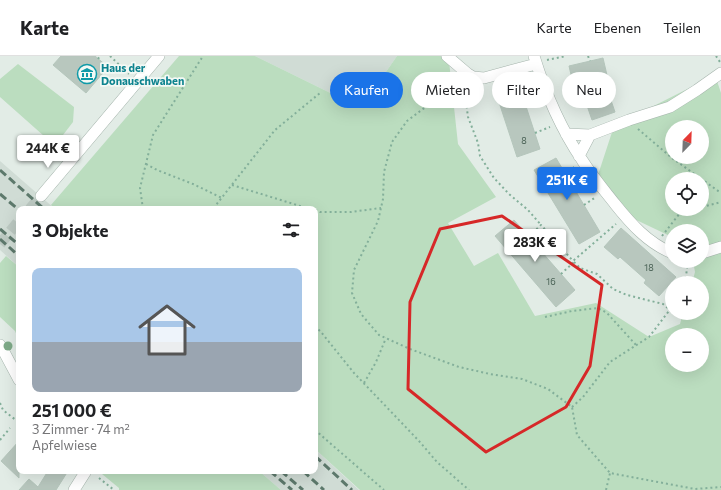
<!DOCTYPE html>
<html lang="de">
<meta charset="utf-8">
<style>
body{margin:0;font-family:Commissioner,sans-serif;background:#f2f2f2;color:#202124;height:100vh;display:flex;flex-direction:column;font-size:15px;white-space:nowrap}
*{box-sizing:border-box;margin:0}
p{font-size:13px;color:#757577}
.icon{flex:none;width:22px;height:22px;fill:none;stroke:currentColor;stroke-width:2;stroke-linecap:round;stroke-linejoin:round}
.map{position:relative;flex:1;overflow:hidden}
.details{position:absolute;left:16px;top:150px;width:302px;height:268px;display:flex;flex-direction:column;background:#fff;border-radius:8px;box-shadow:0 4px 16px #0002}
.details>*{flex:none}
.top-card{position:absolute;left:330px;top:16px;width:331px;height:36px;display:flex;gap:8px}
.needle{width:26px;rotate:23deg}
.tools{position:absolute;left:665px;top:64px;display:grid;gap:8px}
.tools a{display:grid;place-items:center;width:44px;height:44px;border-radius:50%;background:#fff;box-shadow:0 4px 16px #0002;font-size:20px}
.price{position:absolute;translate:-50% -34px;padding:0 9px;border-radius:4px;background:#fff;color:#222;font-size:13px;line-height:26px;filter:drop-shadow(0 1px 2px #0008)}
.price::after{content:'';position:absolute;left:50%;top:24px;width:12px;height:9px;margin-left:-6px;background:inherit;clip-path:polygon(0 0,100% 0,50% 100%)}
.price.current{background:#1a73e8;color:#fff}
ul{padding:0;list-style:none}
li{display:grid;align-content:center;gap:8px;height:212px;padding:0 16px}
li span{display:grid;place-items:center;height:124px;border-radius:8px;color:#555}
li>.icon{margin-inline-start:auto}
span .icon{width:72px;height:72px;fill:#fffc;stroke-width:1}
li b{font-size:17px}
h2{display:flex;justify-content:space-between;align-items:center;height:48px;padding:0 16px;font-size:17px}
.pill{padding:0 14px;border-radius:18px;background:#fff;box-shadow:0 4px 16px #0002;font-size:14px;line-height:36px}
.pill.current{background:#1a73e8;color:#fff}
header{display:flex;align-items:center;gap:24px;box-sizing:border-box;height:56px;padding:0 20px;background:#fff;border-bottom:1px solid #e0e0e0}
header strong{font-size:19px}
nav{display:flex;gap:22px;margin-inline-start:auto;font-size:14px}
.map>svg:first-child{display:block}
.built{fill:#d0dcd5}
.green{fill:#bbddbf;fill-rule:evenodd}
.building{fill:#b8c7be;stroke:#b5c6bc}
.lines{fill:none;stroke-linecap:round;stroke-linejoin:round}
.street-tunnel{stroke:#bcc9c2;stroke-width:11;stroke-dasharray:11 5.5;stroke-linecap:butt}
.street-casing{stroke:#a5b4ac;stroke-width:12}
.path{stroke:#83af9a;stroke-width:2;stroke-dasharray:2 3;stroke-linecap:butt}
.street{stroke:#fff;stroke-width:11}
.rail{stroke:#5d796c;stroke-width:3;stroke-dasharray:8 4;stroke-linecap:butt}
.tree{fill:#7eaa88}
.marked{fill:none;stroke:#d62828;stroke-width:3;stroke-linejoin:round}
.labels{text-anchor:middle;stroke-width:3.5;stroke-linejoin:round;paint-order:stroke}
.number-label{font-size:9px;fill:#486054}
.culture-label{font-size:11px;font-weight:bold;fill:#0d838f;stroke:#f3f9f5;text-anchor:start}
</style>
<header>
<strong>Karte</strong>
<nav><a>Karte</a><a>Ebenen</a><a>Teilen</a></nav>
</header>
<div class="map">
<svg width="721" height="434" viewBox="0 0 721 434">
<rect width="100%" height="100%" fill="#e2ece6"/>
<!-- built -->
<path class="built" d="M255 0H397L361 52Z
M0 105 55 153H19V211L0 194Z
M315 393 359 434H281L259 415H315Z"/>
<!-- green -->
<path class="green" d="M179 0H255L361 52 397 0H441L449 5 458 88 496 141 448 167 474 210 498 197 535 260 596 247 649 281 680 268 683 257H702V227H692L695 216 693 205H702V175H672V181L630 161 597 122 614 70 715 19 721 37V434H360L315 393V153H55L51 149ZM672 71H702V101H672ZM672 123H702V153H672ZM672 279H702V309H672Z
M18 8 74 51 73 66 63 79 53 88 0 41V23Z
M6 200 19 211V284L15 275 0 261V207Z
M101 415H259L281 434H119V432L102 418Z"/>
<!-- building -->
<path class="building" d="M61 0H95L108 11 86 37 53 9Z
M603 2 610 32 607 33 615 56 592 64 583 38 576 40 569 10Z
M517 23 540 93 517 101 494 31Z
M556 102 600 176 579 188 534 114Z
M514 164 575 234 556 251 495 180Z
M621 172 676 221 659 240 644 227 646 224 620 201 618 203 604 191Z
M19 385V422L1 405Z
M48 415H68L56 434H19L29 423 38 431Z"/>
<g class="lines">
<!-- street-tunnel -->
<path class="street-tunnel" d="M30 153 41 140
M0 188 19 165"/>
<!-- street casing -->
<g class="street-casing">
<path id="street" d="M447 0 468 18 473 21 484 22 536 8
M534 0C545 36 561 73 582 104 592 120 604 134 615 148 631 168 648 187 672 197
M566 78 590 79 579 100
M590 79 629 64 670 51 697 34 721 17
M41 140 159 0
M702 197 721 191
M0 289 2 292 19 324
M74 434 86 415"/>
</g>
<!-- path -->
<path class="path" d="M110 0 129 18
M588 0 590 5
M716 0 720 6
M98 3 100 0
M547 4 566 0
M460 25 449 35 427 50 407 65 392 86 384 116 383 143 378 165 354 214 352 237 361 258 379 279 410 293 459 311 490 318 522 323 548 333 572 351 577 379 610 417 695 433 721 431
M470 31 466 46 468 61 478 87 480 100 494 122 509 138 528 154 541 169
M522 39 535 36
M638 73 672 102 721 137
M535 77 550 71
M146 108 157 114 193 128 222 142
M565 117 574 111
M232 129 310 153
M584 149 596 141
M702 151 721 146
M143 153 140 132 153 79 203 0
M216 153V149L275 74 320 37
M315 154 320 156H351L381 152
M529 180 541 169 573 205
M662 180 680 157 695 153
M574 206 580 212 597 218 613 233 627 239 663 248 670 254
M561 218 574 206 573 205 616 168
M684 227 686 220 688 205
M545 261 572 255 598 252 607 257 636 289
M315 270 321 276 354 317 419 385 437 406 469 434
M364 327 376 306 386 282
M0 347 3 354 17 365
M572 351 583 341 610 306 649 281 672 251
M315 374 384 434
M0 384 10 372
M99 422 114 434
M606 434 610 417"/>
<!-- street -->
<use href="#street" class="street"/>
<!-- rail -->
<path class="rail" d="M0 114 44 153
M0 138 19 154
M0 173 19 189
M0 183 19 200
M315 400 352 434
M270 415 292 434
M281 415 303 434
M303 415 324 434"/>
</g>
<!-- trees -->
<circle class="tree" cx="8" cy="290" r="4.5"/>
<!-- marked area -->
<path class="marked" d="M502 160 602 229 590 310 566 351 486 396 408 333 410 246 440 173Z"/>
<!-- icons -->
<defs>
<g id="museum-ring" transform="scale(1)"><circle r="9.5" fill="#f3f9f5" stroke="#0f9aa8" stroke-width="1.5"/><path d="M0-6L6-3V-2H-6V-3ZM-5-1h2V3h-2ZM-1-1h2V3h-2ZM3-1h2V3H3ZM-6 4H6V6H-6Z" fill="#0f9aa8"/></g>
</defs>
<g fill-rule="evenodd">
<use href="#museum-ring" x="87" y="18"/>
</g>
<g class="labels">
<!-- number labels -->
<g class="number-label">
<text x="524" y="88">8</text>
<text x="649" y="215">18</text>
<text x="551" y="229">16</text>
</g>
<!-- culture labels -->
<g class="culture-label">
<text x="101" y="16">Haus der<tspan x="101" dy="13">Donauschwaben</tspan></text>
</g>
</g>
</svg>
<div class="tools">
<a><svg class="needle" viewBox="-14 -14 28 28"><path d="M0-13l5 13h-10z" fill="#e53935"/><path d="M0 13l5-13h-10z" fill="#757577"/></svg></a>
<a><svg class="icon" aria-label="locate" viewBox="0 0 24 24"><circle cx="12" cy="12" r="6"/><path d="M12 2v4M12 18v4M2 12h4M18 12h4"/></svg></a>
<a><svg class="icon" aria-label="layers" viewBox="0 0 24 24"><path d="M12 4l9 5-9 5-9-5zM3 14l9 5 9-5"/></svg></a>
<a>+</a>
<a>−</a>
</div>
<b class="price" style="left:48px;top:113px">244K €</b>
<b class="price current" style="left:567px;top:145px">251K €</b>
<b class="price" style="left:535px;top:207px">283K €</b>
<div class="top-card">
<a class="pill current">Kaufen</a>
<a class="pill">Mieten</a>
<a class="pill">Filter</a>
<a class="pill">Neu</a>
</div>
<section class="details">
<h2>3 Objekte<svg class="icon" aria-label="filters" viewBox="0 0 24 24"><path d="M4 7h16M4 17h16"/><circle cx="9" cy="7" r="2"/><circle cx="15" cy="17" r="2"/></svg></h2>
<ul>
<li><span style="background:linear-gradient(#a9c7e8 60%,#9aa5b1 0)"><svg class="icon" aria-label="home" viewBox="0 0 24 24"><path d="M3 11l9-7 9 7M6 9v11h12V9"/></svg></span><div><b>251 000 €</b><p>3 Zimmer · 74 m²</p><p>Apfelwiese</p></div></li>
</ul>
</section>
</div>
